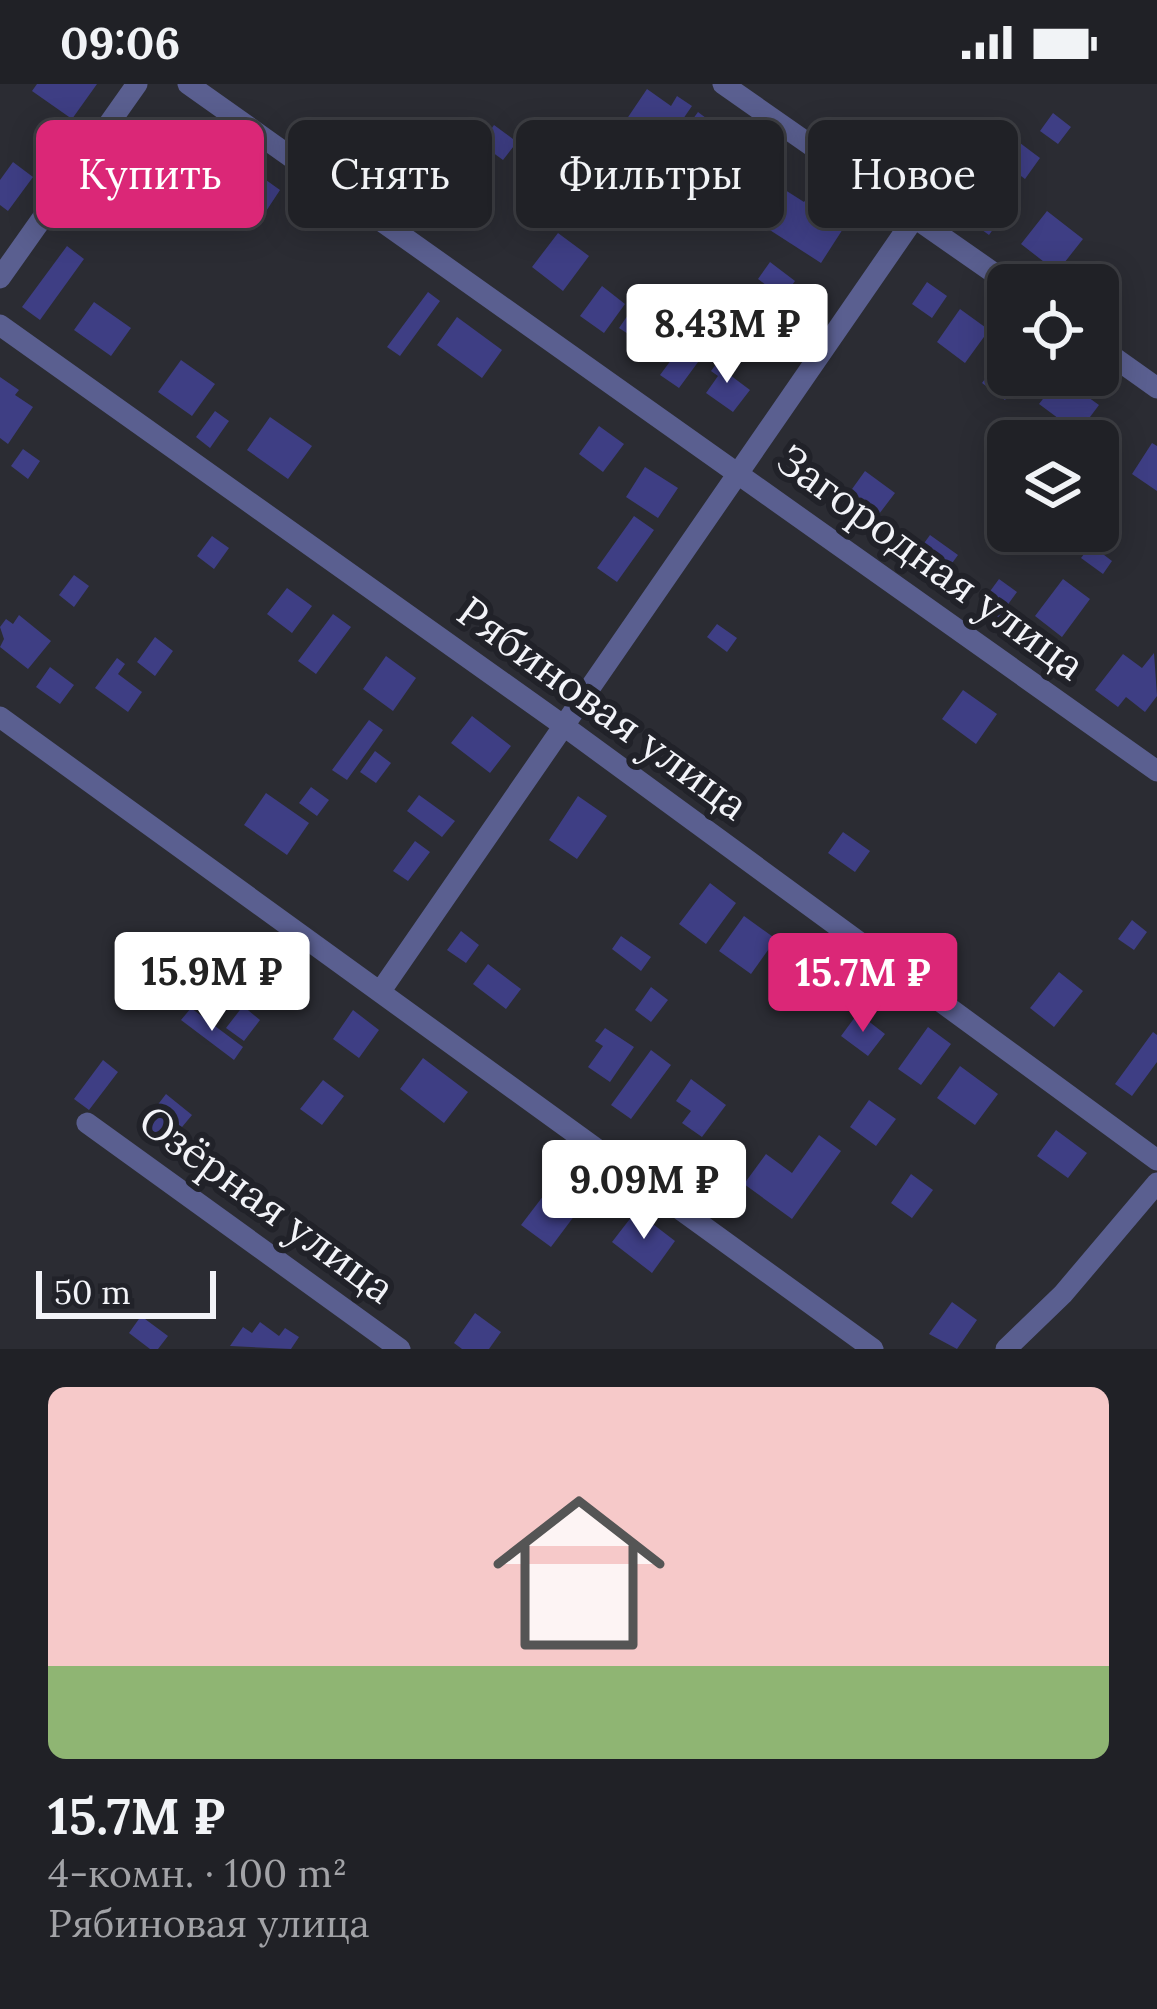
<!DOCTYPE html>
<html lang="ru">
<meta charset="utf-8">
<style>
body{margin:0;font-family:Lora,serif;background:#28292e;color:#f1f3f6;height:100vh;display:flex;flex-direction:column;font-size:45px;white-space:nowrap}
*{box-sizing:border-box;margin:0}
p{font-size:39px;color:#a2a3a7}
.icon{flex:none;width:66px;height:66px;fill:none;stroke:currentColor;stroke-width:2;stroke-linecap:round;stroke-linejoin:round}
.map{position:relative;height:1265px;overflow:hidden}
.panel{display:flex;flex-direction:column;background:#202126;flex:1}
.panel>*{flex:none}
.guide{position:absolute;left:36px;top:36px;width:1086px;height:108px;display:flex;gap:24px}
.buttons{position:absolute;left:987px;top:180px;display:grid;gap:24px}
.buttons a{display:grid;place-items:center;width:132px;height:132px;border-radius:18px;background:#202126;box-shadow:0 6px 30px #0003,0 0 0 3px #3d3e43;font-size:60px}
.scale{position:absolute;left:36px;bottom:30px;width:180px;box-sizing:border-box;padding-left:12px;border:6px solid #f2f3f8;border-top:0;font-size:33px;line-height:42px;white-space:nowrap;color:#f2f3f8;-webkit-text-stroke:9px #212229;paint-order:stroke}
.price{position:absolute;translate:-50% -102px;padding:0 27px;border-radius:12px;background:#fff;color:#222;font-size:39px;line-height:78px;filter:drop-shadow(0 3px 6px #0008)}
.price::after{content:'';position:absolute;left:50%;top:72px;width:36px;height:27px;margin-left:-18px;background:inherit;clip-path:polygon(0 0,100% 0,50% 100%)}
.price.on{background:#db2777;color:#fff}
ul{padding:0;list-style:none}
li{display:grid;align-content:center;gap:24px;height:636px;padding:0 48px}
li span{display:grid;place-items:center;height:372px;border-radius:18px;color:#555}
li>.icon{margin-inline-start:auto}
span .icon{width:216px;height:216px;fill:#fffc;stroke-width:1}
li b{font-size:51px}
.tag{padding:0 42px;border-radius:18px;background:#202126;box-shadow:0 6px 30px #0003,0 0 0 3px #3d3e43;font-size:42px;line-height:108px}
.tag.on{background:#db2777;color:#fff}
.status{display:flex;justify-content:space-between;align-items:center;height:84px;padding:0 60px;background:#202126;direction:ltr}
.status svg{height:33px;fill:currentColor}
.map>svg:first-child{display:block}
.building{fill:#3e3e84}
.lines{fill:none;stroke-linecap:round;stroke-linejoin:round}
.street{stroke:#5a5f90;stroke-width:21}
.labels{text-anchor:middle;stroke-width:12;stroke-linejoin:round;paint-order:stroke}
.street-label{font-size:42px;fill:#f2f3f8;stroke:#212229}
</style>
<div class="status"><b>09:06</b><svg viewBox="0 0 49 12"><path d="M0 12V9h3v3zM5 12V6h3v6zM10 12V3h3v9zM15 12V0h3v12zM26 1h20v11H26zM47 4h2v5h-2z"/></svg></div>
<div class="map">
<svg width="1157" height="1265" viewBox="0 0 1157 1265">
<rect width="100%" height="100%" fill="#2b2c33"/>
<!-- building -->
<path class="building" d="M37 0H97L72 35 32 7Z
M647 5 671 22 677 12 692 22 658 71 620 45Z
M698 28 710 37 672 89 660 80Z
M1053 29 1071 43 1058 60 1040 47Z
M494 41 517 58 503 76 481 60Z
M722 54 750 72 720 116 684 93 702 65 711 71Z
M156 59 207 96 188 123 136 86Z
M1020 59 1040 74 1025 95 1005 80Z
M398 66 418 81 399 107 379 92Z
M13 78 33 93 8 127 0 121V96Z
M614 81 633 95 623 108 604 94Z
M768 82 778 89 757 117 747 110Z
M259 91 280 106 255 144 233 130Z
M457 96 487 116 468 143 439 123Z
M782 104 804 118 811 108 850 134 821 179 759 139Z
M989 104 1011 120 989 151 967 135Z
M1047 127 1083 155 1057 188 1021 160Z
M558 149 589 172 563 207 532 183Z
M67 162 84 175 40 236 22 223Z
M770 178 795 197 783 214 758 195Z
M927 198 947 212 932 234 912 220Z
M602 202 625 220 604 249 580 232Z
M428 208 440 217 400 272 387 263Z
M639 215 667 234 648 263 619 244Z
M94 218 131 244 111 272 74 246Z
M960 225 989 246 965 279 937 258Z
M457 233 502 266 482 294 437 261Z
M773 236 795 252 784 266 763 251Z
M683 260 701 274 679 304 660 291Z
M1008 263V291H1023L1005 316 982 299Z
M722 272 736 282 730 291 750 306 733 328 706 309 718 292 711 287Z
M181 276 215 300 192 332 158 308Z
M0 293 19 306 15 311 33 323 8 360 0 354Z
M1060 293 1099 321 1078 349 1039 320Z
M215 327 229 337 210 364 196 353Z
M270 333 312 362 288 395 247 366Z
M599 342 624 360 603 388 579 370Z
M1152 359 1157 362V407L1132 390Z
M23 365 40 377 28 395 11 382Z
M645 383 678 404 658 434 626 413Z
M865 387 895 409 876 434 847 412Z
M634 432 654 446 617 498 597 484Z
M930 451 958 471 942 493 914 473Z
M212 452 229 464 214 485 197 472Z
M1091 461 1112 477 1103 490 1081 474Z
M74 491 89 502 74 523 59 511Z
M999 495 1017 508 998 534 980 521Z
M1063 495 1090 515 1062 553 1035 532Z
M287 504 312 522 292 549 267 530Z
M333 530 351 543 316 590 298 577Z
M19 531 51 557 28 585 0 563 4 555 0 543 6 535 13 540Z
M717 540 737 554 727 568 707 553Z
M155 553 173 567 155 592 137 578Z
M1154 569 1157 612 1145 628 1126 613 1118 623 1095 606 1123 570 1142 584Z
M386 572 416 594 393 627 363 605Z
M117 574 125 580 118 590 142 608 128 628 95 604Z
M50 583 74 601 60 620 36 603Z
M963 606 997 630 976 660 942 635Z
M472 632 511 662 490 689 451 659Z
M369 636 383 646 347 696 332 686Z
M375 667 391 679 376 699 360 688Z
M311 703 329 716 317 732 299 719Z
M266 709 309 739 287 771 244 741Z
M419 711 455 737 442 753 407 727Z
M578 712 607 732 577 775 549 756Z
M843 748 870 767 855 788 828 769Z
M415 757 430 768 408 797 393 787Z
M710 799 736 819 706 860 679 840Z
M744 832 776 855 751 890 719 867Z
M1132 836 1147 848 1134 866 1118 855Z
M461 847 479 861 466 879 447 866Z
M621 852 651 873 641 887 612 865Z
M266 865 291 882 276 903 252 885Z
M488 880 521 905 506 925 473 900Z
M139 883 161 899 148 916 127 899Z
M1059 888 1083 907 1054 943 1030 924Z
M651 903 668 916 651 938 635 926Z
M243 922 260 936 244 957 226 944Z
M191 924 243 963 234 976 181 936Z
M353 926 379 946 359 974 333 955Z
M858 929 885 950 868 972 841 952Z
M928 943 951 960 921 1001 898 985Z
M605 944 634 963 610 998 588 983 603 962 595 957Z
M1153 948 1157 951V978L1132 1012 1115 1000Z
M651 966 671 981 631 1035 611 1021Z
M423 974 468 1008 444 1039 400 1005Z
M103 976 118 988 89 1026 74 1015Z
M960 982 998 1010 975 1041 937 1014Z
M691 995 726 1021 702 1053 682 1039 691 1027 676 1017Z
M323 996 344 1012 322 1041 300 1025Z
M166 1010 192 1031 168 1060 143 1040Z
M869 1016 896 1035 876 1062 850 1043Z
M1056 1046 1087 1069 1068 1094 1037 1072Z
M819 1051 841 1067 792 1135 744 1100 766 1070 792 1089Z
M570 1077 599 1099 551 1163 521 1141Z
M911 1090 933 1106 912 1134 891 1119Z
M636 1127 675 1157 652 1189 612 1158Z
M952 1218 977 1236 957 1265 929 1250Z
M475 1229 501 1248 489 1265H462L454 1259Z
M141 1232 168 1252 158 1265H150L129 1249Z
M260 1238 279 1252 285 1244 299 1253 291 1265 230 1262 243 1243 252 1249Z"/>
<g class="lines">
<!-- street -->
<path class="street" d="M188 0 1157 687
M723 0 1011 201
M0 194 137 0
M0 241 564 642 1157 1076
M1098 262 1157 304
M0 633 873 1265
M380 908 915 133
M87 1039 400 1265
M1006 1265 1063 1210 1157 1099"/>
</g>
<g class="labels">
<!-- street labels -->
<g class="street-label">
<text transform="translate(931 478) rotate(36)" y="15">Загородная улица</text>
<text transform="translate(603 624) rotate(36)" y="15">Рябиновая улица</text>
<text transform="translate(267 1120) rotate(36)" y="15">Озёрная улица</text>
</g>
</g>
</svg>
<div class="buttons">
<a><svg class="icon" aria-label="locate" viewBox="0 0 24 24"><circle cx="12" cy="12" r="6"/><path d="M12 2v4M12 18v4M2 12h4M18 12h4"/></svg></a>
<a><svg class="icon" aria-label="layers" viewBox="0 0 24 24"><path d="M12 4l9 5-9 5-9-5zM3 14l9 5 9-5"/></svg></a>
</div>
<div class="scale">50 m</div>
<b class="price" style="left:727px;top:302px">8.43M ₽</b>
<b class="price" style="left:212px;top:950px">15.9M ₽</b>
<b class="price on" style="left:863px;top:951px">15.7M ₽</b>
<b class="price" style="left:644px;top:1158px">9.09M ₽</b>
<div class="guide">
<a class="tag on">Купить</a>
<a class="tag">Снять</a>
<a class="tag">Фильтры</a>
<a class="tag">Новое</a>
</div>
</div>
<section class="panel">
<ul>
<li><span style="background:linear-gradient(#f6c9c9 75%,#8fb573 0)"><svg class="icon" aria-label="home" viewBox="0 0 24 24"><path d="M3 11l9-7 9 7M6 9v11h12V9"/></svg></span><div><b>15.7M ₽</b><p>4-комн. · 100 m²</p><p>Рябиновая улица</p></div></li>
</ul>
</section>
